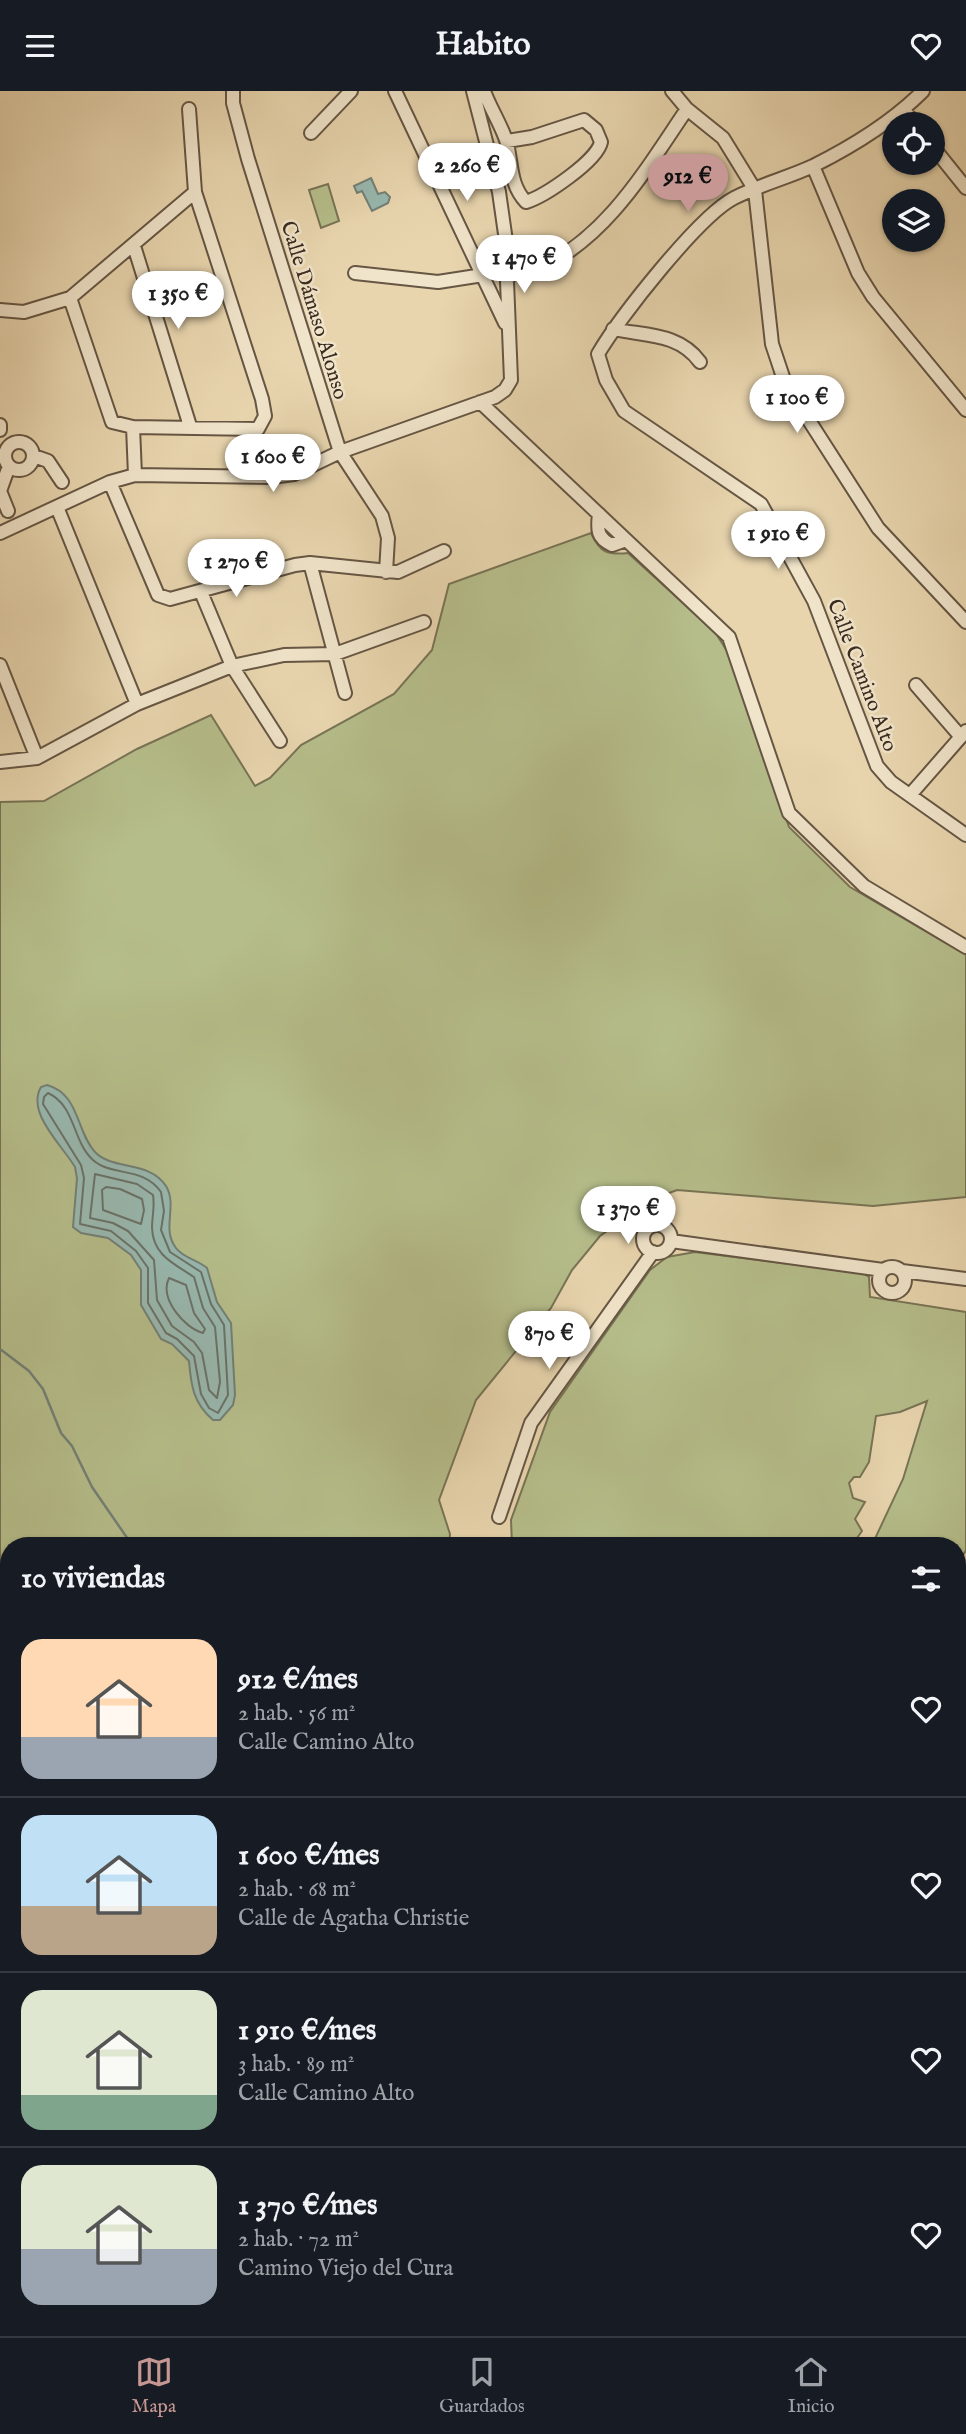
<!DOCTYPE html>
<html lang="es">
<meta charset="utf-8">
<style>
body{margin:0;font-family:"IM FELL English",serif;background:#20242c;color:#f1f3f6;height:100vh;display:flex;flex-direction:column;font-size:26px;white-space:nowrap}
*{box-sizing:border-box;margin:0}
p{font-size:23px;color:#9ea1a6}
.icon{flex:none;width:38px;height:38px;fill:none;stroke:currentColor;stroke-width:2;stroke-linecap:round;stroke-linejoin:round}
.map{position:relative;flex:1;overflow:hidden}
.drawer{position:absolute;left:0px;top:1446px;width:966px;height:800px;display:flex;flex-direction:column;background:#171b24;border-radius:28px 28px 0 0;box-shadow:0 2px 5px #0004}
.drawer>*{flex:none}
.controls{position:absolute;left:882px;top:21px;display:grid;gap:14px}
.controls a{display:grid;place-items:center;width:63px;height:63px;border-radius:50%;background:#171b24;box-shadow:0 2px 5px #0004;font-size:35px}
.price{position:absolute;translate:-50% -60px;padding:0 16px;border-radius:24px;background:#fff;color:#222;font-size:23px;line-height:46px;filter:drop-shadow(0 2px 4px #0008)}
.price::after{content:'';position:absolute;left:50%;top:42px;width:21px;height:16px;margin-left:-10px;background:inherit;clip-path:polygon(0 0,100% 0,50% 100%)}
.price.on{background:#c59692;color:#111}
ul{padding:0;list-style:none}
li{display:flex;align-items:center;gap:21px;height:175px;padding:0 21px}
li+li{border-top:2px solid #363941}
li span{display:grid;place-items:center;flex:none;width:196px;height:140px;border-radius:21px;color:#555}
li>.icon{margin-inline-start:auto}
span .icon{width:84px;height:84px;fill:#fffc;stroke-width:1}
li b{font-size:30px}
h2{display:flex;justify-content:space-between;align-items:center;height:84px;padding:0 21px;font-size:30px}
header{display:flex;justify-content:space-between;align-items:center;height:91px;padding:0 21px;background:#171b24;font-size:32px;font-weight:700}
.tabs{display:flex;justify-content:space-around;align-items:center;height:98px;border-top:2px solid #363941;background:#171b24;font-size:19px;color:#9ea1a6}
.tabs a{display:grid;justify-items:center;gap:4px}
.tabs .on{color:#c59692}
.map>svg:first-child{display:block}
.green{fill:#b5bd8a;stroke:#787455;stroke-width:2}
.water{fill:#98b8af;stroke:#738076;stroke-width:2}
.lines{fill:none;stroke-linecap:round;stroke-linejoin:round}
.shore{stroke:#6a7268;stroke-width:2}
.stream{stroke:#738076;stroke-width:2.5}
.minor-casing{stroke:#665644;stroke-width:16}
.highway-casing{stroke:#3b2c20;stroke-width:21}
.minor{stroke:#f0e4ca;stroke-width:12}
.highway{stroke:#e8d5ae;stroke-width:18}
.labels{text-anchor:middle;stroke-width:5;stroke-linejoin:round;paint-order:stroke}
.street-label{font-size:21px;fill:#3b2c20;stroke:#f0e4ca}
</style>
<header><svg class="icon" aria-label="menu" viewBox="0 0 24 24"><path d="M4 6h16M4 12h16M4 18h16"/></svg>Habito<svg class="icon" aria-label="heart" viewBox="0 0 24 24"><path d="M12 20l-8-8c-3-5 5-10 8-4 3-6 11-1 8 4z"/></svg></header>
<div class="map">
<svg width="966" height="2245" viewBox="0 0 966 2245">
<rect width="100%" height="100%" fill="#e8d5ae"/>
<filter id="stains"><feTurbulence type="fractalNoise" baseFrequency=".00286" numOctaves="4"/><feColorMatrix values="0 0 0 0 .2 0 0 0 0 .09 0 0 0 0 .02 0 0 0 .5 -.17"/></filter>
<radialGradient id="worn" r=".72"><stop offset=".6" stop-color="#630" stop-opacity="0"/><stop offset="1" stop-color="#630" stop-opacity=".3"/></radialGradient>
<!-- green -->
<path class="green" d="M328 93 339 130 321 137 309 99Z
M591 442C600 462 608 464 628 462L715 541 727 560 789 736 850 796 966 864V1106L873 1115 677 1099 653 1108 600 1145 572 1179 551 1217 476 1309 439 1409 450 1443 449 1454H9V1988L0 1972V711L44 710 137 658 211 624 255 695 270 687 301 654 394 603 432 559 449 493Z
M695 1161 863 1182 869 1186 870 1206 966 1221V1460L957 1471V1454H872L903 1388 927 1310 900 1321 876 1325 869 1371 860 1386H854L849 1392 853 1407 865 1411 855 1428 862 1440 852 1454H512L511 1429 550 1321 650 1179 667 1166Z
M966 1496V1568L961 1566 957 1571V1514Z
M957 1594 966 1599V1687L957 1702Z
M966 1724V1919L957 1914V1739Z
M957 1936 966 1942V2098L957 2101Z
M0 2090 9 2104V2236L102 2237 109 2245H0Z
M966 2114V2245H865L849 2237 957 2236V2117Z
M591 2236 594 2245H185L178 2237Z
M670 2236 767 2237 804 2245H631Z"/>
<!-- water -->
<path class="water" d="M371 87 378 103 385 101 390 106 388 112 372 120 362 100 357 102 354 95Z
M47 994C80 1003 76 1041 95 1061 113 1080 149 1069 166 1095 178 1115 161 1138 176 1157 183 1167 198 1169 207 1177L217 1211 231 1232 235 1304 233 1314 220 1329H213C193 1312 191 1294 189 1270L172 1253 161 1248 141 1214V1179L131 1164 108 1147 81 1142 73 1136 77 1087 75 1076C62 1054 26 1022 41 996Z"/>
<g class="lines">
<!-- shore -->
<path class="shore" d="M48 1002C76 1015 72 1050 93 1069 112 1086 143 1075 161 1101L164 1120 161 1139 170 1161 201 1181 211 1213 224 1234 228 1304 218 1322 209 1317 201 1303 194 1265 177 1248 166 1242 148 1212V1177L136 1160 111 1140 80 1133 84 1087 81 1074 43 1013 44 1006Z
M95 1083 137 1093 153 1104C155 1116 152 1126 152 1137 153 1165 175 1173 194 1186L203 1217 215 1236 220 1291 217 1307 209 1299 202 1262 194 1251 172 1235 157 1209 154 1169 128 1140 113 1132 90 1127Z
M106 1096 120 1098 142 1108 144 1119 141 1133 103 1119 102 1099Z
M169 1187 186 1194 194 1222 205 1238 203 1242C184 1237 159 1207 169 1187Z"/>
<!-- stream -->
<path class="stream" d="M0 1258 29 1280 43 1298 61 1342 72 1355 92 1396 132 1454
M0 1889 9 1885
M556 2236 560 2245"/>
<!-- minor casing -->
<g class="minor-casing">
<path id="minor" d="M233 0V12L248 68 340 361 382 425 388 447 386 481
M395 0 505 232
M473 0 499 101 506 150 518 166 538 178C607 147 646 78 687 18
M484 0C490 17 502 35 507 52 512 74 510 94 526 111 545 105 597 70 601 51L596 39 584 29 532 46 507 50
M672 0 687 18 723 47 755 99 772 253 785 292 878 437 966 531
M923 0C893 30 851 56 813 75 787 87 759 94 734 107 699 125 619 227 598 263L606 289 624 320 761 413 814 510 877 675 891 691 966 744
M904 19 915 33
M311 42 351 0
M933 56 966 97
M813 75 858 182 873 206 966 319
M134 155 190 335
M355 182 438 191 483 184
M70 207 112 331 133 336 258 338 265 325 262 308 195 101 189 18
M0 219 24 221 70 207 195 101
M613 238C646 245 679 242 700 271
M480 311 729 546 789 722 864 795 966 856
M0 334V339
M133 336 135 384
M5 365a14 14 0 1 1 28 0a14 14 0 1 1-28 0Z
M34 365 48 370 62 391
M110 391 158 504 170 508 295 474 310 472 398 481 444 460
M57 416 137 613
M8 420 0 400 9 375
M599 423C597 439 597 447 612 454L626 449
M0 442 110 391 135 384 271 386 294 383 340 361 495 306 505 299 511 289 507 190 518 166
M310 472 345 602
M201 501 232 575 280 650
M0 574 37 667
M916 594 961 646
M0 671 37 667 137 613 232 575 284 564 335 563 424 531
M910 704 966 640
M643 1148a14 14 0 1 1 28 0a14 14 0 1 1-28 0Z
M671 1150 883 1179
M879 1189a13 13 0 1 1 26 0a13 13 0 1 1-26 0Z
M902 1180 966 1188
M499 1426 531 1332 653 1161"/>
</g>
<!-- highway casing -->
<g class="highway-casing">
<path id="highway" d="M0 2007 9 2022
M0 2061 9 2075
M122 2236 130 2245
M158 2236 165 2245"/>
</g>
<!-- minor -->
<use href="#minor" class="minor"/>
<!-- highway -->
<use href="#highway" class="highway"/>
</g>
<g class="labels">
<!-- street labels -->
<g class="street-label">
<text transform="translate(315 219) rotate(73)" y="7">Calle Dámaso Alonso</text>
<text transform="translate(863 584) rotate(69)" y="7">Calle Camino Alto</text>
</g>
</g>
<rect width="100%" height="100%" filter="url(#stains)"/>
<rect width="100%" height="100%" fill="url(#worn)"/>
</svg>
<div class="controls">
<a><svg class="icon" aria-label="locate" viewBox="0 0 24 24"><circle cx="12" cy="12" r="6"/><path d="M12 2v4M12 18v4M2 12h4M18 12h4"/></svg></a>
<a><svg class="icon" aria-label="layers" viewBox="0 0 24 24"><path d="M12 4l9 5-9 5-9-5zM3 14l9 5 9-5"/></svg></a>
</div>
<b class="price" style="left:467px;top:112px">2 260 €</b>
<b class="price on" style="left:688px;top:123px">912 €</b>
<b class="price" style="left:524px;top:204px">1 470 €</b>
<b class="price" style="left:178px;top:240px">1 350 €</b>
<b class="price" style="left:797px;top:344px">1 100 €</b>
<b class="price" style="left:273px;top:403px">1 600 €</b>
<b class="price" style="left:778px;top:480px">1 910 €</b>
<b class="price" style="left:236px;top:508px">1 270 €</b>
<b class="price" style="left:628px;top:1155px">1 370 €</b>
<b class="price" style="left:549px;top:1280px">870 €</b>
<section class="drawer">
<h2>10 viviendas<svg class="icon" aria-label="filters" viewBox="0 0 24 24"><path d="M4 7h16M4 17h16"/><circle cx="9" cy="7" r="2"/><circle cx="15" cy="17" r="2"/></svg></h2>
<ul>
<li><span style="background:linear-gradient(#ffd9b3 70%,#9aa5b1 0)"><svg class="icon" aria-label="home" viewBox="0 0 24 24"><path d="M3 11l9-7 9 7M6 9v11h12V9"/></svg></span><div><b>912 €/mes</b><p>2 hab. · 56 m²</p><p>Calle Camino Alto</p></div><svg class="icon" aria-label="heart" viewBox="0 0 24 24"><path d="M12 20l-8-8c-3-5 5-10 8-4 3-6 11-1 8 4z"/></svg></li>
<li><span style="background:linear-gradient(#bfe0f5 65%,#b9a48a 0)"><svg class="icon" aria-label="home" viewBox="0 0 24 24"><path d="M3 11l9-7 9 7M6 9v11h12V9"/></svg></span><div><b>1 600 €/mes</b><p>2 hab. · 68 m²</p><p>Calle de Agatha Christie</p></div><svg class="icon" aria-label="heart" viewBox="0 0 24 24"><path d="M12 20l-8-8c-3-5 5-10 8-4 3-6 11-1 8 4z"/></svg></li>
<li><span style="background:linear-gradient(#dfe7d0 75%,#7fa58c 0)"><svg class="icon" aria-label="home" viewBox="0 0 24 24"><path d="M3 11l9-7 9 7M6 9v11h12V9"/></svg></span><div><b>1 910 €/mes</b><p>3 hab. · 89 m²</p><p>Calle Camino Alto</p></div><svg class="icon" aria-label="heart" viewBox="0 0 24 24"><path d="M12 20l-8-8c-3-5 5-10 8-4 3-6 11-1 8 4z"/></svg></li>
<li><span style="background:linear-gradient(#dfe7d0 60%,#9aa5b1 0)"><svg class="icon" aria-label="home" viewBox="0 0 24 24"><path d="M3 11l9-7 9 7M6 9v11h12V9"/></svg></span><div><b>1 370 €/mes</b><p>2 hab. · 72 m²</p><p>Camino Viejo del Cura</p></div><svg class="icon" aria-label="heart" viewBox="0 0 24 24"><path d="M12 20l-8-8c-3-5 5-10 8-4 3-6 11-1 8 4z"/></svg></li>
</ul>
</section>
</div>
<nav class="tabs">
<a class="on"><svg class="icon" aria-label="map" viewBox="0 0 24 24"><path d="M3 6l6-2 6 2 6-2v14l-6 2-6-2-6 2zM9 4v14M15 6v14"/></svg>Mapa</a>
<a><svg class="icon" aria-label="saved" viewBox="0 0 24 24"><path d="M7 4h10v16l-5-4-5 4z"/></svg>Guardados</a>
<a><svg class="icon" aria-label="home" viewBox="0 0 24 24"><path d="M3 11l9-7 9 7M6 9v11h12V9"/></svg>Inicio</a>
</nav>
